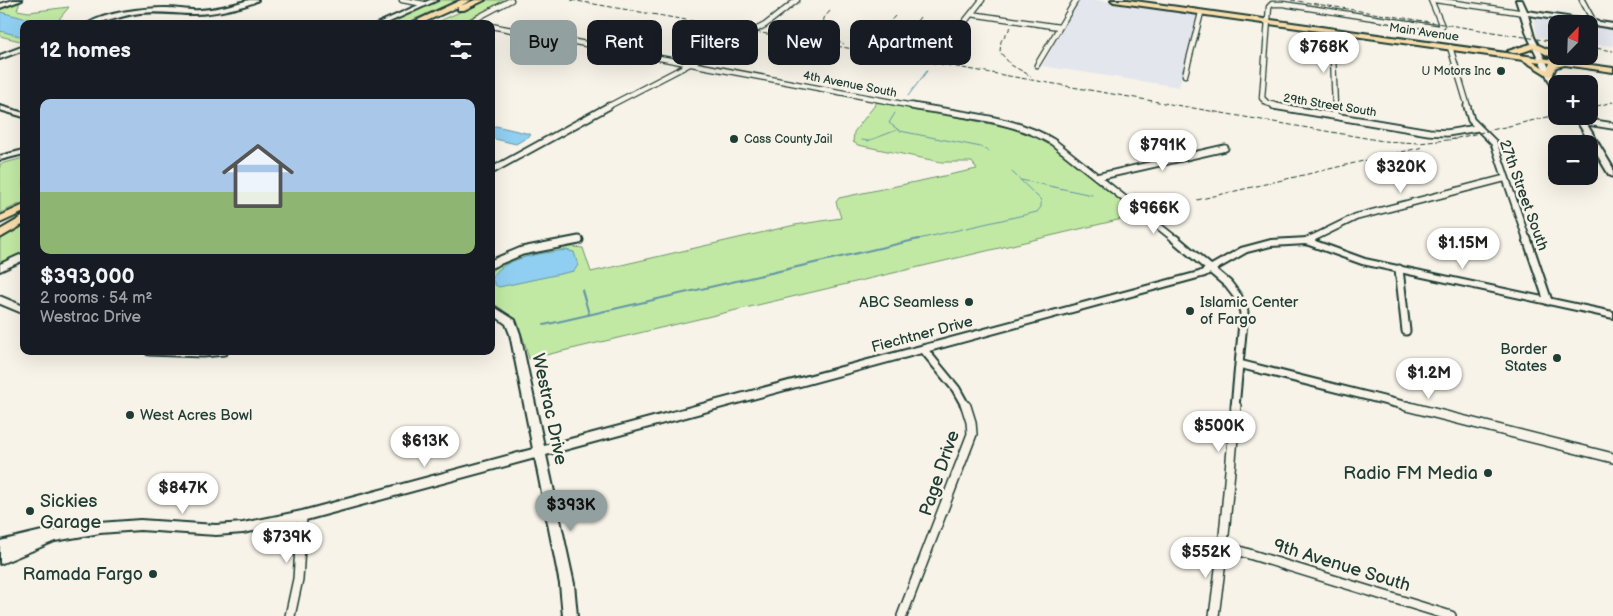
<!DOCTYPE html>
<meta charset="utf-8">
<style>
body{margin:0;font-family:"Balsamiq Sans",sans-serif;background:#242831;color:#f1f3f6;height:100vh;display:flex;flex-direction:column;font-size:19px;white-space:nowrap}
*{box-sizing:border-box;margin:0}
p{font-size:16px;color:#9ea1a6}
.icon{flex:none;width:28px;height:28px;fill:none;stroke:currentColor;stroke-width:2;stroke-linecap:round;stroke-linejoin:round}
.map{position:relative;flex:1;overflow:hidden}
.sheet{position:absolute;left:20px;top:20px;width:475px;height:335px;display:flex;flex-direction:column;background:#171b24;border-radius:10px;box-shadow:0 5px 20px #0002}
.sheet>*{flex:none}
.top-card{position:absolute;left:510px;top:20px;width:475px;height:45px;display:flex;gap:10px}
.needle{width:32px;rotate:23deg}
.buttons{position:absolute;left:1548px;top:15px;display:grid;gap:10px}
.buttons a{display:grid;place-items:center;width:50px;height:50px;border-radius:10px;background:#171b24;box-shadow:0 5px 20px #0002;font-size:25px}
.price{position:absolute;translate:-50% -42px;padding:0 11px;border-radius:18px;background:#fff;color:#222;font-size:16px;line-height:32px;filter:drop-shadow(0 1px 2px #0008)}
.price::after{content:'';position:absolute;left:50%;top:30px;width:15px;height:11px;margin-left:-8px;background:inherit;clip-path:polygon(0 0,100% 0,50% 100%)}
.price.on{background:#92a19f;color:#111}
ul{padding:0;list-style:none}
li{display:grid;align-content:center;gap:10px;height:265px;padding:0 20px}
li+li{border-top:1px solid #363941}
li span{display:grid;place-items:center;height:155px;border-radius:10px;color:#555}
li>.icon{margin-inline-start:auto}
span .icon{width:90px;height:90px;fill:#fffc;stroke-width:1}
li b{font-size:21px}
h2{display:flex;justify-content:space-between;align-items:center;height:60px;padding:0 20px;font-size:21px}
.tag{padding:0 18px;border-radius:10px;background:#171b24;box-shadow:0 5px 20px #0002;font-size:18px;line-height:45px}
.tag.on{background:#92a19f;color:#111}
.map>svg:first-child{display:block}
.built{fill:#e4e6ed}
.green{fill:#c2e9a4;stroke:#70936c}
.water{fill:#90cff1;stroke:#6395a5}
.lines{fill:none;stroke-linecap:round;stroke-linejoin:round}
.stream-far1{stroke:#6395a5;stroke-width:1}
.stream{stroke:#6395a5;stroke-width:2}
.street-far3-casing{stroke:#1f3d34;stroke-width:7}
.street-far2-casing{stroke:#1f3d34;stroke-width:9}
.street-far1-casing{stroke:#1f3d34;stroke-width:11}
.street-casing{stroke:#1f3d34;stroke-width:12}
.secondary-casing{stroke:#1f3d34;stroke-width:4}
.primary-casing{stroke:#1f3d34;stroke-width:4}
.highway-casing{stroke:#1f3d34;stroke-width:4}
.street-far3{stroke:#f7f3e8;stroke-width:4.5}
.street-far2{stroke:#f7f3e8;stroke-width:5.5}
.street-far1{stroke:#f7f3e8;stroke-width:7}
.street{stroke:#f7f3e8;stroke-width:9}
.secondary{fill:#f7f3e8;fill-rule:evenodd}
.primary{fill:#f9deab;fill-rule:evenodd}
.highway{fill:#f9deab;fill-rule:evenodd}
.rail{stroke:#1f3d34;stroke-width:1;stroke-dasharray:5 2.5;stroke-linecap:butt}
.poi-dot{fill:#1f3d34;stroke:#f7f3e8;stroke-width:2}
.labels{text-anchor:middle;stroke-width:5;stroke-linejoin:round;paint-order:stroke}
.far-street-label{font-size:12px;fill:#1f3d34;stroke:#f7f3e8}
.far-poi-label{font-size:12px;fill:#1f3d34;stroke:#f7f3e8;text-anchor:end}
.street-label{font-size:15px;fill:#1f3d34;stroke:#f7f3e8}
.poi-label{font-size:15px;fill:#1f3d34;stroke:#f7f3e8;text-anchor:end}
.near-street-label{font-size:18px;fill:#1f3d34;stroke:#f7f3e8}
.near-poi-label{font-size:18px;fill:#1f3d34;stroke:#f7f3e8;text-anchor:end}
</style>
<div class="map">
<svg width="1613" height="616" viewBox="0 0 1613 616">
<rect width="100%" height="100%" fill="#f7f3e8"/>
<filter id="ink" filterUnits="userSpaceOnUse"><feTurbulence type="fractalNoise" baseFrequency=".02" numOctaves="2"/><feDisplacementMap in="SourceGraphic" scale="10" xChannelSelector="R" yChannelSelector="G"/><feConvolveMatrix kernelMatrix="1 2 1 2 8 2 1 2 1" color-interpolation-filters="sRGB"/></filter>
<g filter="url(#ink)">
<!-- built -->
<path class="built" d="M1079 0H1096L1197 14 1179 87 1042 66Z
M1534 17H1538L1584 24H1556V40L1537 37Z
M1589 24 1613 28V46L1589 44Z"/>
<!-- green -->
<path class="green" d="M438 0H457L404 24H382Z
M487 0H508L462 24H433Z
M17 2H20L17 10 29 12 69 7 59 19 82 24H24V42L0 36V8Z
M878 101 1025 131 1046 140 1139 215 529 359C522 330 517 318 491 302V271C514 252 554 244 583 248L591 272 795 225 841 218 836 202 839 198 977 169 972 162H941L858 145 853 142 854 132Z
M24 158V202L0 213V164Z
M24 225V252L0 264V238Z"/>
<!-- water -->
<path class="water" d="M0 12 48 24H24V37L0 31Z
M496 126 530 134 531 135 516 144 491 138V127Z
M566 250 574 252 578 265 574 271 499 287 495 285 492 279C500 257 545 253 566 250Z"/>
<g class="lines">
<!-- stream-far1 -->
<path class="stream-far1" d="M908 96 927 71
M895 113 889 123 900 131 981 147 989 151
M862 140 868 141 897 130
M1021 180 1092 195
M914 240 1037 212 1041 207V200L1012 172"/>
<!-- stream -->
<path class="stream" d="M582 290 589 314
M544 325 919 239"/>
<!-- street-far3 casing -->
<g class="street-far3-casing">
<path id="street-far3" d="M402 0 424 4
M1435 0 1525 13
M1582 0 1595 24
M971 14 1059 27
M466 24 511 0
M491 26 918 107
M1332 31 1335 107
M1450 47 1468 107
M936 58 982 0
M1037 65 1076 0
M1185 75 1201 13
M607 107 765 25 797 0
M1281 107 1267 103 1262 98 1269 7 1272 4H1283L1439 28 1442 26 1431 0"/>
</g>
<!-- street-far2 casing -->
<g class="street-far2-casing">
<path id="street-far2" d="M912 106C957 114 1014 118 1053 142L1176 240
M1274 106 1429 132 1447 133 1477 128
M1335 106V116
M1467 106 1471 120 1494 143 1527 240
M1582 121 1613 126
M491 171 609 106
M1097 177 1225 148
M1309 240 1356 217 1506 178"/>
</g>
<!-- street-far1 casing -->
<g class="street-far1-casing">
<path id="street-far1" d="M1175 239 1228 284 1238 297 1244 312 1235 407
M1527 239 1548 301
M1307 241 1312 239
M491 264 522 251 579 240
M1399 269 1406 331
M0 300 24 310
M924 350 956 389 966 407
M149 351 203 353 224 351
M1239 364 1411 407"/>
</g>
<!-- street casing -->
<g class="street-casing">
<path id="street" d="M1406 406 1613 458
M1223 546 1451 616
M290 616 298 579 302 516
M902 616 972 434 971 422 966 406
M1214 616 1223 546 1236 406"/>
</g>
<!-- secondary casing -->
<g class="secondary-casing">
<path id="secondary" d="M13 0H22L0 8V4Z
M249 0H258C252 4 243 6 236 8 223 11 208 14 194 14 176 14 158 11 140 13 122 15 105 24 87 24 107 12 142 8 166 8 177 8 189 11 200 10 217 9 233 5 249 0Z
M430 0H438L385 24H376Z
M1516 0H1522L1527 11 1613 24V28L1528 15 1534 37 1557 84 1556 92 1554 91 1528 37Z
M24 46V50L0 59V55Z
M0 106 24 113V117L0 110Z
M1574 116H1582L1613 168V177L1609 175Z
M24 150V154L0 160V156Z
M1307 238 1365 259 1613 312V318L1362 264 1306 244 1271 246 1247 252 1205 276 546 455 574 584 577 616H563L560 584 535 458 302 521 243 533 216 535 140 530 100 533 55 541 0 564V541L42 531H55L100 523 140 520 216 525 243 523 302 511 533 449 510 334 506 324 491 313V305L515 320 520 334 544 446 1199 272 1241 248 1271 240Z
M24 253V260L0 271V264Z"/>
</g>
<!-- primary casing -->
<g class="primary-casing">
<path id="primary" d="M1111 0H1128L1613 68V72L1565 65 1556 67 1552 76H1549L1523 60 1114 2ZM1533 61 1550 63 1547 70Z
M1534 43 1556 53V56H1560L1553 58 1534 48C1526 51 1516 56 1508 51Z"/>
</g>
<!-- highway casing -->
<g class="highway-casing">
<path id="highway" d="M461 0H471L460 6 475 0H485L464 10H458V7L420 24H409Z
M24 205V212L0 223V216Z
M24 216V224L0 238V230Z"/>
</g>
<!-- street-far3 -->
<use href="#street-far3" class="street-far3"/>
<!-- street-far2 -->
<use href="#street-far2" class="street-far2"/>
<!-- street-far1 -->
<use href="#street-far1" class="street-far1"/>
<!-- street -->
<use href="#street" class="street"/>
<!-- secondary -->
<use href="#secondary" class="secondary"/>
<!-- primary -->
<use href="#primary" class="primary"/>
<!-- highway -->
<use href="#highway" class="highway"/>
<!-- rail -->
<path class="rail" d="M571 0 1383 141 1419 143 1456 139
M1291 0 1556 42
M830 11 824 18 823 28 831 38 844 44
M895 16 885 27 882 37 888 46 903 54
M920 17 911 29 908 37 916 49 933 59
M1011 27 1001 41 1000 52 1011 65 1031 76
M1589 47 1613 51
M1589 108 1613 102
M1449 140 1556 115
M1197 200 1423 147"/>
</g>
</g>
<!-- markers -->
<g class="poi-dot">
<circle cx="1501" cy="71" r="5"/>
<circle cx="734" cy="139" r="5"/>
<circle cx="969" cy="302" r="5"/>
<circle cx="1190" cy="311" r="5"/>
<circle cx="1557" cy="358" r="5"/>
<circle cx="130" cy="415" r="5"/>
<circle cx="1488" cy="473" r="5"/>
<circle cx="30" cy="511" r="5"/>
<circle cx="153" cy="574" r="5"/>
</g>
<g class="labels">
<!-- far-street labels -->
<g class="far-street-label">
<text transform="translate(1424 32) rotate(8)" y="4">Main Avenue</text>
<text transform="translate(850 84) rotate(11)" y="4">4th Avenue South</text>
<text transform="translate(1330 105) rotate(9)" y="4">29th Street South</text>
</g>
<!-- far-poi labels -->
<g class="far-poi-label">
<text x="1491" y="75">U Motors Inc</text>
<text x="744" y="143" text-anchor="start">Cass County Jail</text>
</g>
<!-- street labels -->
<g class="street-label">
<text transform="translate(1524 195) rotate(70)" y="5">27th Street South</text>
<text transform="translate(922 334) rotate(-15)" y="5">Fiechtner Drive</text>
</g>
<!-- poi labels -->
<g class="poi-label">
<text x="959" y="307">ABC Seamless</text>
<text x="1200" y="307" text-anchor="start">Islamic Center<tspan x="1200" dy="17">of Fargo</tspan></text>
<text x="1547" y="354">Border<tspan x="1547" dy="17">States</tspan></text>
<text x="140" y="420" text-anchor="start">West Acres Bowl</text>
</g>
<!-- near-street labels -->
<g class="near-street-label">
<text transform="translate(550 409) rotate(78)" y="6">Westrac Drive</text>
<text transform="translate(939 473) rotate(-71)" y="6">Page Drive</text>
<text transform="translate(1342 565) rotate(17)" y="6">9th Avenue South</text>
</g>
<!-- near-poi labels -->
<g class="near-poi-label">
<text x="1478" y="479">Radio FM Media</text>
<text x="40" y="507" text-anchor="start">Sickies<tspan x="40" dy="21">Garage</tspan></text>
<text x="143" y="580">Ramada Fargo</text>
</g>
</g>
</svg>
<div class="buttons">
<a><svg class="needle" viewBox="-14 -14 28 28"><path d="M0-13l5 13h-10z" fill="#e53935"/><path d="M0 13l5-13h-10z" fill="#9ea1a6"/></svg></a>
<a>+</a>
<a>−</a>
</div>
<b class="price" style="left:1324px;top:74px">$768K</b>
<b class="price" style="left:1163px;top:172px">$791K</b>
<b class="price" style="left:1401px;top:194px">$320K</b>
<b class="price" style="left:1154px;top:235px">$966K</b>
<b class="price" style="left:1463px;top:270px">$1.15M</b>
<b class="price" style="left:1429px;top:400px">$1.2M</b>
<b class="price" style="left:1219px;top:453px">$500K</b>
<b class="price" style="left:425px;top:468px">$613K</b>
<b class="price" style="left:183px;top:515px">$847K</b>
<b class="price on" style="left:571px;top:532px">$393K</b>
<b class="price" style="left:287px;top:564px">$739K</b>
<b class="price" style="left:1206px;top:579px">$552K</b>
<div class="top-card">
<a class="tag on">Buy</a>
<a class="tag">Rent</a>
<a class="tag">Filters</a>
<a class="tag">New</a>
<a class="tag">Apartment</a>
</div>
<section class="sheet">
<h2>12 homes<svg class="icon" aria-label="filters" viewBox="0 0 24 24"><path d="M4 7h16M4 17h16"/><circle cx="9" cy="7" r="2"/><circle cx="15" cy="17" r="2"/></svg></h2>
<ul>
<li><span style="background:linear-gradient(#a9c7e8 60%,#8fb573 0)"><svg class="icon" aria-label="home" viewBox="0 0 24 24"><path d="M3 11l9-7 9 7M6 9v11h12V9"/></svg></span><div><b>$393,000</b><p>2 rooms · 54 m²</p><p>Westrac Drive</p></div></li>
</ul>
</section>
</div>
